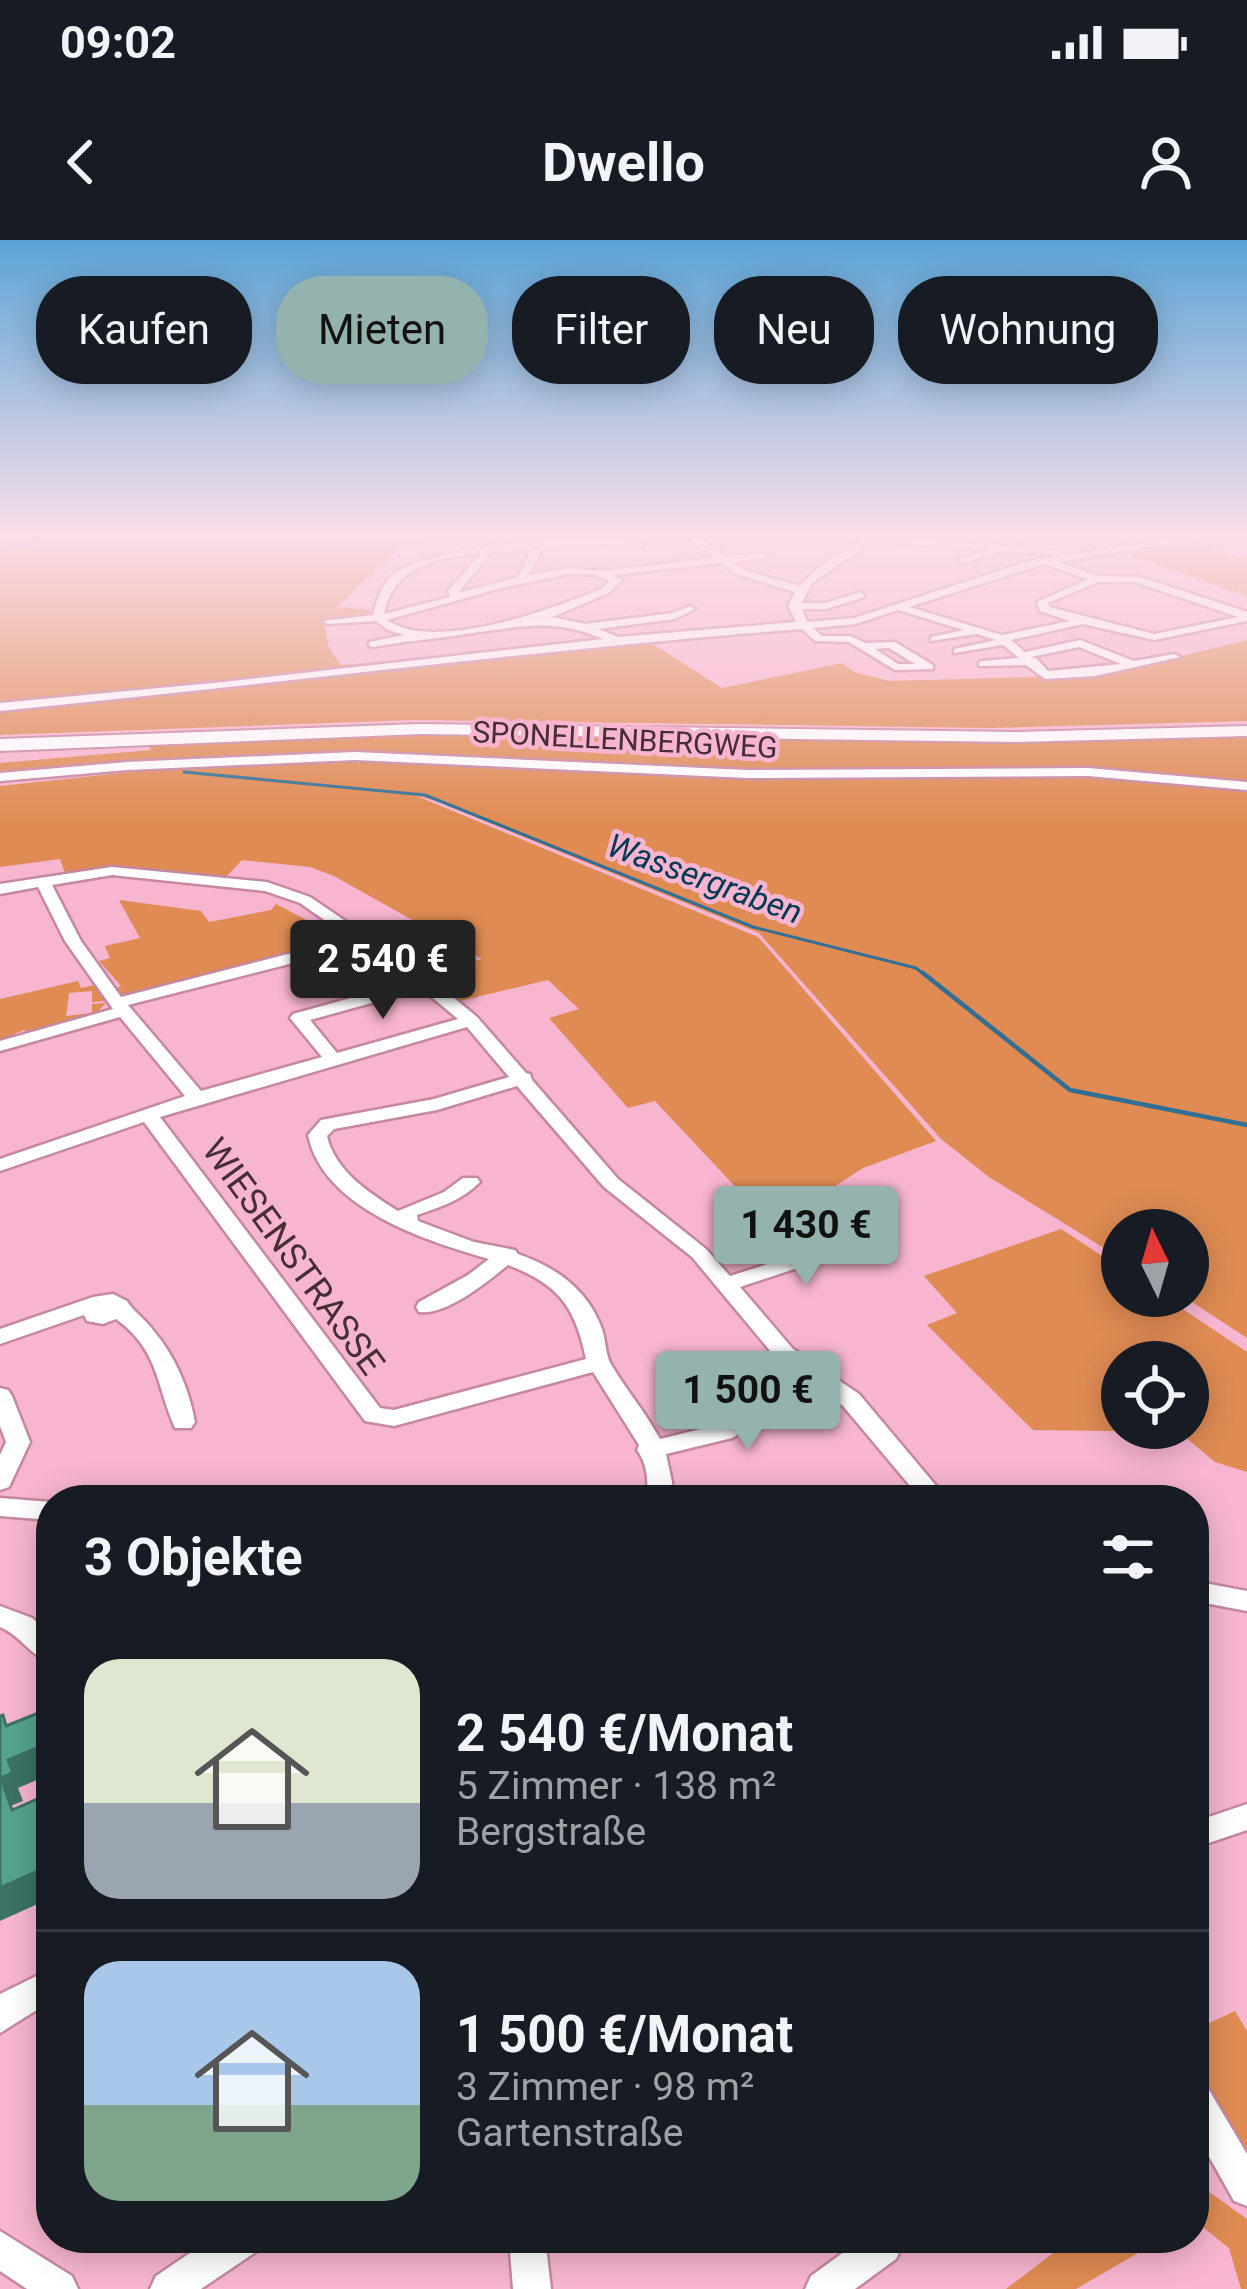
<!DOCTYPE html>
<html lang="de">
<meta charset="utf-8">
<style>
body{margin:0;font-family:Roboto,sans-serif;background:#242831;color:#f1f3f6;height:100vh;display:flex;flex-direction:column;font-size:45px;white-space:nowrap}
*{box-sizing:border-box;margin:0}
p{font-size:39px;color:#9ea1a6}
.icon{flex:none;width:66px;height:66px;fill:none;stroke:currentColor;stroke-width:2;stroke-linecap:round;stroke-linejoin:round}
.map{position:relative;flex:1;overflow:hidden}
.drawer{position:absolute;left:36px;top:1245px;width:1173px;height:768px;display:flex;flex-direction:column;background:#171b24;border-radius:48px;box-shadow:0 6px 30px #0003}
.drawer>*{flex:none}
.guide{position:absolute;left:36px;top:36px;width:1176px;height:108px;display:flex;gap:24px}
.needle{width:78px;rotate:355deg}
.buttons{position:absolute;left:1101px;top:969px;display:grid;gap:24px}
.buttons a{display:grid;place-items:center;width:108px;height:108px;border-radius:50%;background:#171b24;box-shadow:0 6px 30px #0003;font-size:60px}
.price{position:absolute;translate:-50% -102px;padding:0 27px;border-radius:12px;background:#94b3ae;color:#111;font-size:39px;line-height:78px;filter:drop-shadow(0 3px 6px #0008)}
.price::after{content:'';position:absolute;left:50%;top:72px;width:36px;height:27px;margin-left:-18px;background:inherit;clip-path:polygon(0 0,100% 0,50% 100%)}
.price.current{background:#222;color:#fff}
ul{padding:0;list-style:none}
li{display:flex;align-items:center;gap:36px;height:300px;padding:0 48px}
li+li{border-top:3px solid #363941}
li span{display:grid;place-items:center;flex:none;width:336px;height:240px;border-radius:36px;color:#555}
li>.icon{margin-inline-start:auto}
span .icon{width:144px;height:144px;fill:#fffc;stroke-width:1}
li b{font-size:51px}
h2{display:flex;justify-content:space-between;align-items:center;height:144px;padding:0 48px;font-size:51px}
.chip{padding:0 42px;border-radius:48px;background:#171b24;box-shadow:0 6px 30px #0003;font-size:42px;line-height:108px}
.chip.current{background:#94b3ae;color:#111}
.status{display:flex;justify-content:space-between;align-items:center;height:84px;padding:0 60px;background:#171b24;direction:ltr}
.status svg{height:33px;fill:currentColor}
header{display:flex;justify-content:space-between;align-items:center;height:156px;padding:0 48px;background:#171b24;font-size:54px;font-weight:700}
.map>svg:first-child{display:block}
.green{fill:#df8b53;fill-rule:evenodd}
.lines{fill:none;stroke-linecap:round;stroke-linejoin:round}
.stream-far1{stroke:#317094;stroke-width:3}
.stream{stroke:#317094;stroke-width:4.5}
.minor-casing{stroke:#c687a1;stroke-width:5}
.highway-casing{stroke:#c687a1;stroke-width:4}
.minor{fill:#fff;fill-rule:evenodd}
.highway{fill:#fff;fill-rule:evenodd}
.shaded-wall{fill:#3c7263}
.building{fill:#56a38d;stroke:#3c7263;stroke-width:3}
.labels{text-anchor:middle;stroke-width:9;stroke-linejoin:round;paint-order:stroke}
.far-street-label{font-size:30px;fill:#472d38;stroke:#f7b5cf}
.far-water-label{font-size:33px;font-style:italic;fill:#003a53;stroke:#f7b5cf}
.street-label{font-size:36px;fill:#472d38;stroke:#f7b5cf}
</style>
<div class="status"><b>09:02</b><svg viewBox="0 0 49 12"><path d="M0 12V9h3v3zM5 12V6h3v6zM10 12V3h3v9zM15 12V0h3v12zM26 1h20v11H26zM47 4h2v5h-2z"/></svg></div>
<header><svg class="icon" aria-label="back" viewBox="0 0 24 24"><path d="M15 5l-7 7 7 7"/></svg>Dwello<svg class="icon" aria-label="person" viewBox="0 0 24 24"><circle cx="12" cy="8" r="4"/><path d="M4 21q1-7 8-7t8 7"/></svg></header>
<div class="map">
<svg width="1247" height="2049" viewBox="0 0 1247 2049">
<rect width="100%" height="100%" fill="#f7b5cf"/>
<!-- green -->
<path class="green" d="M0 295H490L405 303 337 367 371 370 370 376 323 380 329 408 341 425 415 420 0 463Z
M1191 302 1247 320V356L1119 312Z
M1247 400V481L993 488 413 480 0 495V469L648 401 722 448 842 423 854 432 890 441 1040 437 1137 427Z
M459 493 1058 501 1247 495V543C1093 524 938 533 783 531 637 528 492 511 346 514 231 516 115 529 0 536V523L151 510 148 505 0 514 263 497Z
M361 518 740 537 1081 534 1247 549V1098L1183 1056H1188V990H1122V1019L989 937 941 899 759 693 436 561 414 555 758 697 936 901 863 928 820 956 761 974 655 861 628 868 549 778 579 769 548 740 460 761 423 735 482 719 334 636 310 627 242 620 224 639 112 628 65 633 60 619 0 627V546L131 532 92 530Z
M119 660 201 671 209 682 271 670 276 664 316 685 328 680 351 698 118 757 113 750 121 746 99 721 110 718 105 706 140 698Z
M78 741 81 748 95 745 105 761 92 762V751L69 753 66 776 92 773V764L106 763 92 777 73 778 30 794 24 790 0 800V759Z
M1061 989 1122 1029V1056H1163L1247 1112V1232L1215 1222 1179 1192 1033 1190 927 1085 957 1073 924 1036ZM1122 1122H1188V1188H1122Z
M1235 1771 1247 1791V1930L1194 1843V1790Z
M1194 1941 1247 1979V2049H1241L1229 2008 1194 1980Z
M1073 1998H1164L1076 2049H1006Z"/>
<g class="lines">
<!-- stream-far1 -->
<path class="stream-far1" d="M0 311 72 295
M184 532 425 555 753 687 916 728 926 736"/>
<!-- stream -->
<path class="stream" d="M923 733 1070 850 1247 885"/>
<!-- minor casing -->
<g class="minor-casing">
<path id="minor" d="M685 295H696L725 316 769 313 765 318 732 322 744 330 799 346 819 327 861 300 822 295H876L1066 312 1061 315 1002 311 962 324 958 319 989 310 873 301 812 343 802 363H825L861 352 865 357 826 369H802L807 382 854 378 1033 320 1197 295H1221L1058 322 1098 336 1140 337 1247 372V381L1154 400 1083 384 1011 400 1025 412 1080 400 1134 421 1174 414 1180 417 1095 436 1045 439 1026 425 979 426V422L983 421 1019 418 1003 405 954 413V409L996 400 977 394 931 401V397L964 390 898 370 855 384 813 388 822 396H851L865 403 895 402 933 425V429L895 430 849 402 815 401 802 389C534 410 267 445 0 471V463L223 442 603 399C551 377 520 387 466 394 435 399 404 401 373 407L369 406V402L404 395 388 390 376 381 328 384 323 381 373 375C377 359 381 345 394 334 427 306 605 289 644 304L639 307 605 304 542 309 529 335 569 328 602 331 714 318ZM531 309 519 337 458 353 492 312ZM481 313 448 351 450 357 384 374C394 325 437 318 481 313ZM721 323 736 334 795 352 788 366 796 382 618 397 598 389 675 379 695 369 690 366 673 373 585 384 552 377 609 353 622 340 613 335ZM1044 324 1088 339 1037 362 1040 371 1070 381 1002 395 909 367ZM569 334 595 335 610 341 601 349C552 369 435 413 387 380L505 347ZM1098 342H1135L1238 377 1154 394 1049 367 1048 363ZM1079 407 1121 424 1048 431 1037 419 1031 417ZM889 408 915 424H898L875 409Z
M355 512 747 530 1088 528 1247 542V550L1088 536 747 538 355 520 127 530 0 541V533L127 522Z
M112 627 267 642 310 657 431 739 477 777 526 833 530 834 532 840 618 939 706 1009 730 1036 859 995H873L876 999 873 1003 740 1047 793 1109 859 1154 948 1260H922L843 1166 819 1149 732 1198 666 1214 672 1242 671 1260H647C648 1241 648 1225 637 1210L639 1205 593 1132 394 1186 365 1181 144 882 0 931V919L185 856 120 777 0 811V801L113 769 65 701 38 647 0 654V644ZM112 635 265 651 300 663 350 698 121 757 81 701 52 645ZM360 706 412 741 293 774 290 778 322 817 201 851 128 765ZM422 749 458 779 337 813 310 780ZM467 787 509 837 434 859 321 880 308 895C323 969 427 1001 489 1019L468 1035 419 1062 416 1067 419 1072C446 1076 487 1042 508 1025 558 1044 575 1066 586 1119L394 1170 380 1168 160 877ZM517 846 604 947 692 1017 777 1119 803 1138 717 1185 660 1199C646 1173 627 1151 612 1126 605 1115 606 1101 602 1089 588 1050 556 1027 518 1014L515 1010 474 1002 418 981 417 975C441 967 462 960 480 942L477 938H463L444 952 398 971C369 953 335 931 327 896L334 889 437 870Z
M113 1054 127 1061C133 1071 145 1079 153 1090 175 1116 189 1149 195 1182L191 1188H175C156 1145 159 1110 116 1079L103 1084 87 1081 84 1075 0 1104V1089L93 1057Z
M0 1148 8 1150 12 1156 30 1202 9 1247 0 1250V1215L6 1202 0 1186Z
M0 1258 51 1262V1280L0 1276Z
M1194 1341 1247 1351V1371L1194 1361Z
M0 1366 32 1378 51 1395V1423C31 1416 20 1395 0 1387Z
M1247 1564V1590L1194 1608V1582Z
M51 1729V1761L0 1793V1754Z
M1194 1840 1206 1845 1247 1914V1966L1234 1961 1194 1890Z
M0 1991 72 2036 78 2049H27L0 2031Z
M212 1998H262L257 2011 201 2049H150L156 2036Z
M509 1998H545L551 2049H513Z
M863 1998H906L896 2019 855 2049H805L811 2036Z"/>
</g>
<!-- highway casing -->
<g class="highway-casing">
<path id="highway" d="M421 484 1016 492 1247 486V496L1016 502 421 494 0 511V499Z"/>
</g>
<!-- minor -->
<use href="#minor" class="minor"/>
<!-- highway -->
<use href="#highway" class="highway"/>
</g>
<!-- shaded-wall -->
<path class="shaded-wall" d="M51 1502V1534L18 1548 23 1561 11 1566 1 1538 8 1520Z
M51 1625V1658L0 1681V1648Z"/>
<!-- building -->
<path class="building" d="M51 1468V1502L8 1520 13 1533 1 1538 12 1570 51 1553V1625L0 1648V1476L3 1475 6 1486Z"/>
<!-- sky -->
<linearGradient id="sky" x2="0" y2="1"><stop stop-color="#5ba4d6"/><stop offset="0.51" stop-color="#fbdee9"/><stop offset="1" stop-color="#fbdee9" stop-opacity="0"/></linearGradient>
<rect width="1247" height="582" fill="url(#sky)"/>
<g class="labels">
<!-- far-street labels -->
<g class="far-street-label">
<text transform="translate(625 500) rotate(3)" y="10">SPONELLENBERGWEG</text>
</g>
<!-- far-water labels -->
<g class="far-water-label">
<text transform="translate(705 638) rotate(20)" y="12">Wassergraben</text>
</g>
<!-- street labels -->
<g class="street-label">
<text transform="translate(294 1016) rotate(54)" y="13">WIESENSTRASSE</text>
</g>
</g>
</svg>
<div class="buttons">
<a><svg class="needle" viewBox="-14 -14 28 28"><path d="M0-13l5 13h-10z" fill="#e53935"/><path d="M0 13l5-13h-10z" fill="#9ea1a6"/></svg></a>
<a><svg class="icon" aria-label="locate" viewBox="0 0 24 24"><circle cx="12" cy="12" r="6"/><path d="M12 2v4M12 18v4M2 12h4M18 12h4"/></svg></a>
</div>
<b class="price current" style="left:383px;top:782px">2 540 €</b>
<b class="price" style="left:806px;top:1048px">1 430 €</b>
<b class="price" style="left:748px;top:1213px">1 500 €</b>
<div class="guide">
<a class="chip">Kaufen</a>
<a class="chip current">Mieten</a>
<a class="chip">Filter</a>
<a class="chip">Neu</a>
<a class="chip">Wohnung</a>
</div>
<section class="drawer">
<h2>3 Objekte<svg class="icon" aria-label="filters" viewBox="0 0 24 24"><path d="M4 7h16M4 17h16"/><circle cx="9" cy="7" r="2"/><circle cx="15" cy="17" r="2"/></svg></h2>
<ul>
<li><span style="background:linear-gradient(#dfe7d0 60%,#9aa5b1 0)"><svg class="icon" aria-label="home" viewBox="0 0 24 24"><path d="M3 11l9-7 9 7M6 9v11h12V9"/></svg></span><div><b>2 540 €/Monat</b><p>5 Zimmer · 138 m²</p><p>Bergstraße</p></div></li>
<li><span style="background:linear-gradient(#a9c7e8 60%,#7fa58c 0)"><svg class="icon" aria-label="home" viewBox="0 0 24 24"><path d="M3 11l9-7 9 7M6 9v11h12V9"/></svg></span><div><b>1 500 €/Monat</b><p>3 Zimmer · 98 m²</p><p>Gartenstraße</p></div></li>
</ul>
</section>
</div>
